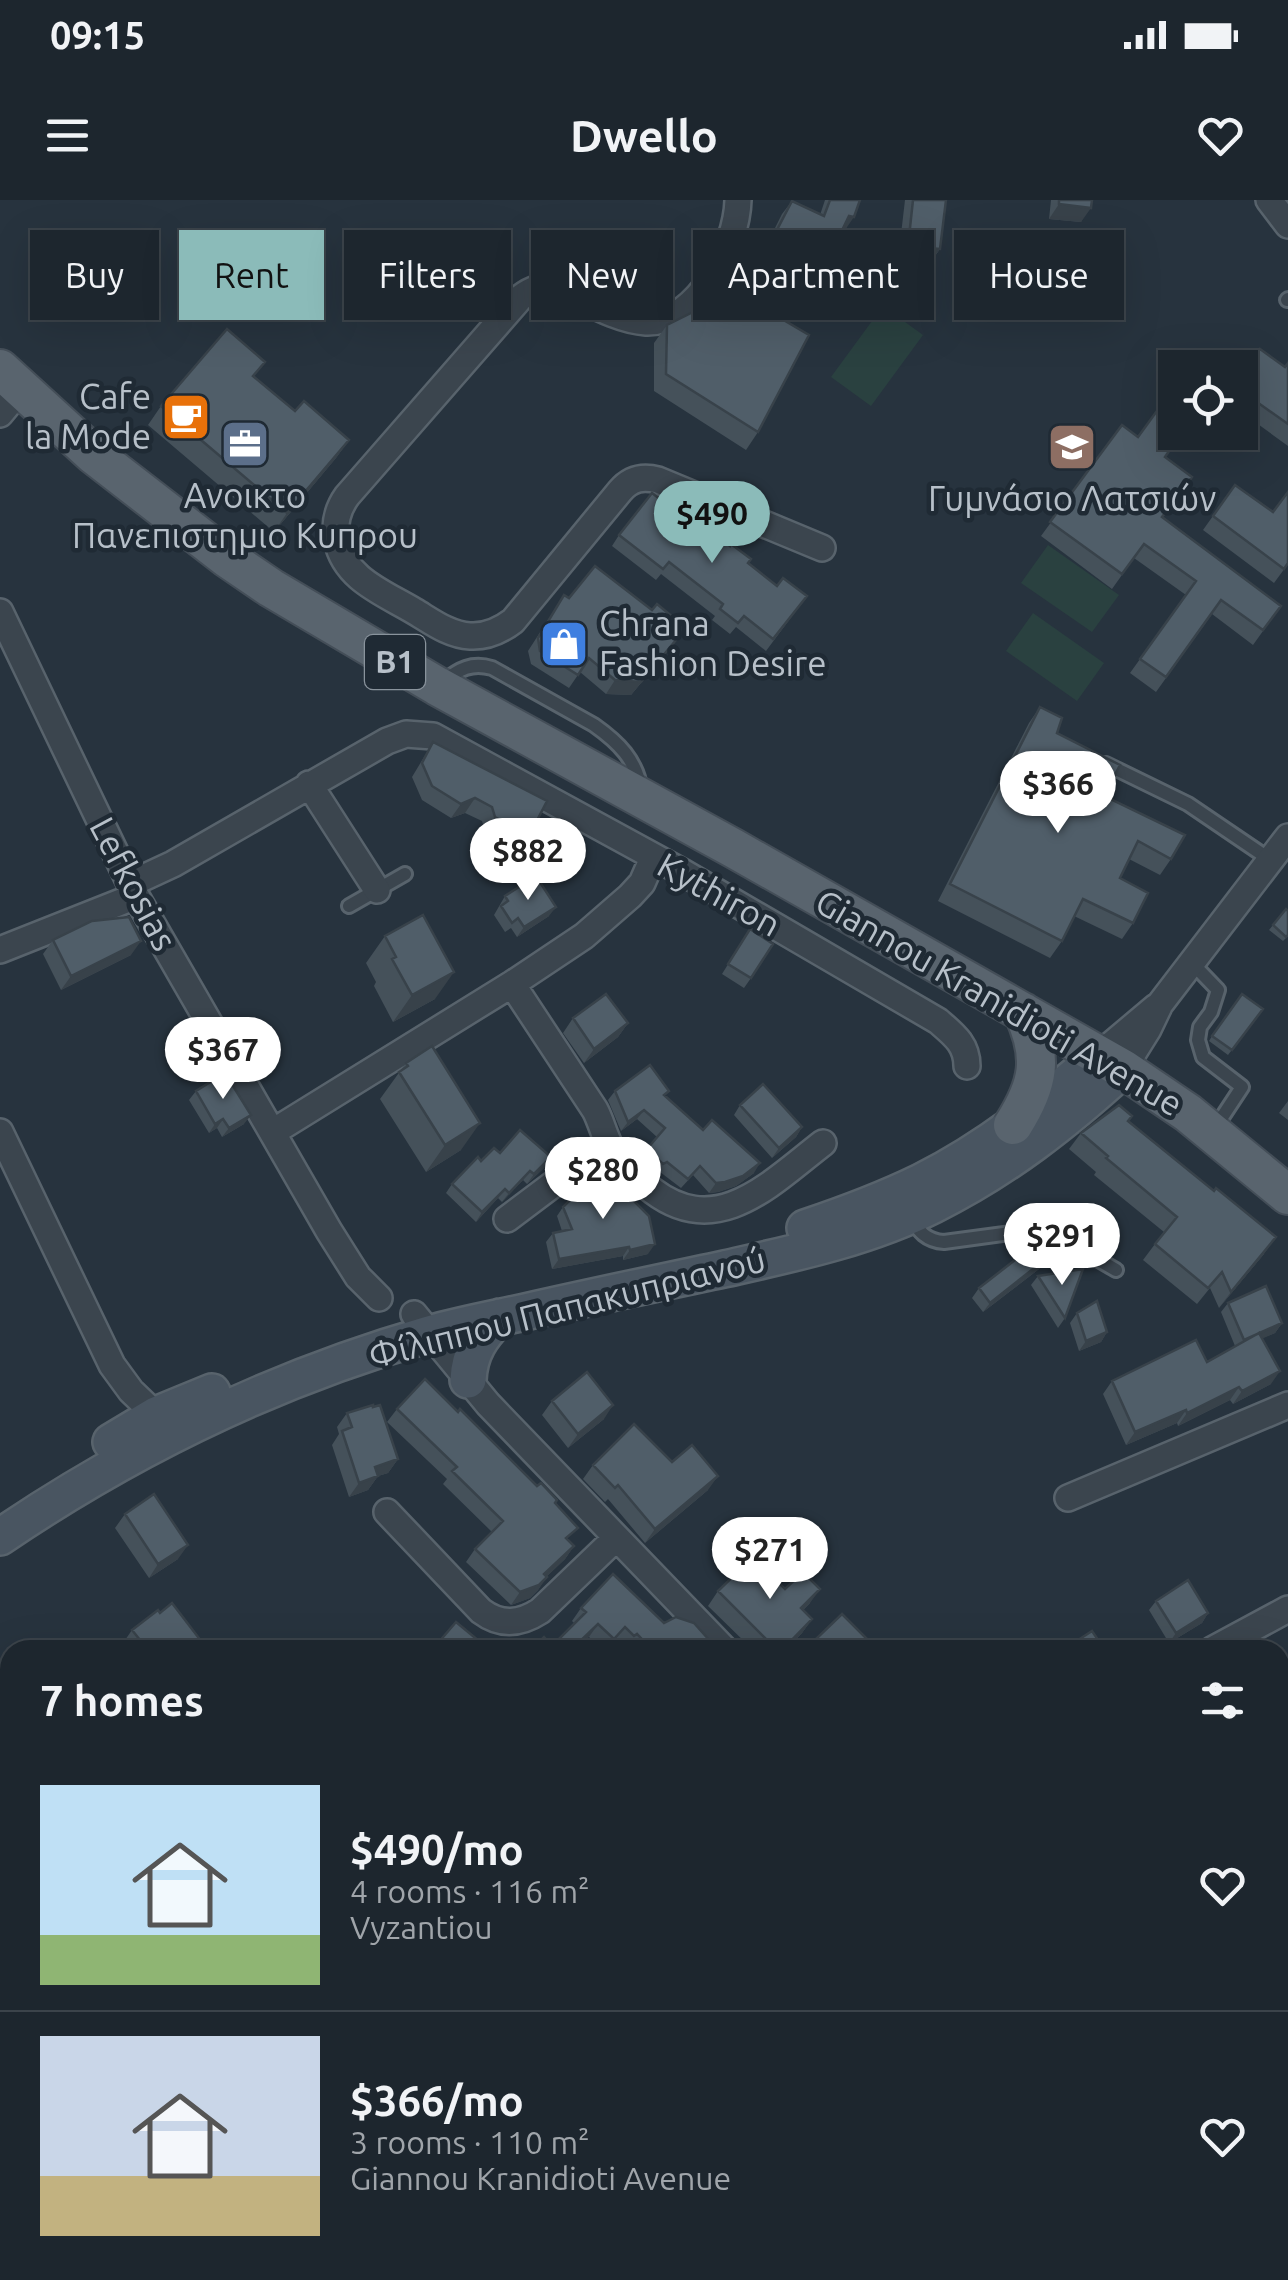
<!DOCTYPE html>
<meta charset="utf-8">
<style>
body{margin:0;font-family:Ubuntu,sans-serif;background:#2a323a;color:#f1f3f6;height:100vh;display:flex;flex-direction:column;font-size:38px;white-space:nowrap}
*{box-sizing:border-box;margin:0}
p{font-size:32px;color:#a0a5aa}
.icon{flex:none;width:55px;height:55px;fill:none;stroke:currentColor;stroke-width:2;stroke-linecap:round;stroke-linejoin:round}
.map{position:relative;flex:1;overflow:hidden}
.panel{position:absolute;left:0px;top:1440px;width:1290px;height:640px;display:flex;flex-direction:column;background:#1d262e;border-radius:30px 30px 0 0;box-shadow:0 10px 40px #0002,0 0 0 2px #3b434a}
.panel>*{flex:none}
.top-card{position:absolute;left:30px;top:30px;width:1230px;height:90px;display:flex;gap:20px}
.fabs{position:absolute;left:1158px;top:150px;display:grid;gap:20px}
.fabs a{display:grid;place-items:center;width:100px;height:100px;border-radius:0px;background:#1d262e;box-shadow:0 10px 40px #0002,0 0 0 2px #3b434a;font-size:50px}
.price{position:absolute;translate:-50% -85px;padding:0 22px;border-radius:35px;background:#fff;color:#222;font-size:32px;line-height:65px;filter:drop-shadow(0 2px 5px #0008)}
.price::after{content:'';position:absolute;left:50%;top:60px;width:30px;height:22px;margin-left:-15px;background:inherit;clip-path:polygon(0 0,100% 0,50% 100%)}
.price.current{background:#8bbbb9;color:#111}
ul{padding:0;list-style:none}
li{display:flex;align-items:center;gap:30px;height:250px;padding:0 40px}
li+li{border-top:2px solid #3b434a}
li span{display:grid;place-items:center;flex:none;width:280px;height:200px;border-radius:0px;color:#555}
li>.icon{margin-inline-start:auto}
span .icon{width:120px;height:120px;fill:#fffc;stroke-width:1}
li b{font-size:42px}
h2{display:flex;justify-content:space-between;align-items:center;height:120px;padding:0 40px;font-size:42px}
.pill{padding:0 35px;border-radius:0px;background:#1d262e;box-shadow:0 10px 40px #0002,0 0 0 2px #3b434a;font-size:35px;line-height:90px}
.pill.current{background:#8bbbb9;color:#111}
.status{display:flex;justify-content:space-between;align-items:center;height:70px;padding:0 50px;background:#1d262e;direction:ltr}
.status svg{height:28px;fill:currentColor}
header{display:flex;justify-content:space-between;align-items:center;height:130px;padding:0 40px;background:#1d262e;font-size:45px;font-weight:600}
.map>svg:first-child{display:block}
.green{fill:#2a4140}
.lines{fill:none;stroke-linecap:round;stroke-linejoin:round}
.lane-casing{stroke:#58636c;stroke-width:18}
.street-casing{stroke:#58636c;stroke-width:30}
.secondary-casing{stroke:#58636c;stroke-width:40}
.primary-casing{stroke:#444e58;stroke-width:42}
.lane{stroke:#3b454e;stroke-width:12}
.street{stroke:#3b454e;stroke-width:25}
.secondary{stroke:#495561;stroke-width:35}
.primary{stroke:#59646e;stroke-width:38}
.wall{fill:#45515a}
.shaded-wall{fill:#38424a}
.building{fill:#505e69;stroke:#38424a;stroke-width:2.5}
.labels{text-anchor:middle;stroke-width:9;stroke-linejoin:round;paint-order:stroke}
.shield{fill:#1f2a34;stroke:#89939c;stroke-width:2.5}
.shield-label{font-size:32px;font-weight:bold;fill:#b7c0c9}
.poi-label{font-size:35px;fill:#b7c0c9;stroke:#1f2a34}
.street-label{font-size:35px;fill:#b7c0c9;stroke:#1f2a34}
</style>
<div class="status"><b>09:15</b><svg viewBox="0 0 49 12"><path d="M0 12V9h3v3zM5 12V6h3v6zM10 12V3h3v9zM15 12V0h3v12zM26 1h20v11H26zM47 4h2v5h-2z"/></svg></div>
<header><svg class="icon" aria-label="menu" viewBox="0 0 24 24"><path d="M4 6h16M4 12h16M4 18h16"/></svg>Dwello<svg class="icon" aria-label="heart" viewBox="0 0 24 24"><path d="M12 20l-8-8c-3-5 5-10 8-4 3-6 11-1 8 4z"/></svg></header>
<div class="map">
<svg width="1288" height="2080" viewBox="0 0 1288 2080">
<rect width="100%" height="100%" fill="#27333e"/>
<!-- green -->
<path class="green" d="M883 106 923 135 871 206 831 177Z
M1048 345 1119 395 1092 432 1021 383Z
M1033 413 1104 463 1077 501 1006 451Z"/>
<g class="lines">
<!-- lane casing -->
<g class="lane-casing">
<path id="lane" d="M1287 100 1288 99
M443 482C459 469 472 462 492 468L594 525C618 542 637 560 641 591
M1106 564 1188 604 1272 661
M349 706 405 674
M1192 763 1218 790 1211 812 1200 827 1198 840 1203 857 1242 887 1213 931
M910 1018C919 1031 926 1041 944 1042L1040 1029 1052 1033 1116 1070"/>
</g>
<!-- street casing -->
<g class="street-casing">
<path id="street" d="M738 0C737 45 699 124 646 122 616 120 585 100 558 88 542 85 532 89 520 98L347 296C337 310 334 323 337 340 345 379 382 392 414 411 431 421 449 435 470 436 486 437 500 431 513 421L620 291C631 278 643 276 658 280L822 348
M1269 0 1288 25
M0 214 20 190
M0 412 136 696 329 1031 358 1077 379 1098
M309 584 377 690
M130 684 173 664 387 541 406 534 433 536 684 673 938 821C953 834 967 844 967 866
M0 750 136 696
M512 784 595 910C601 921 604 935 610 946 621 963 636 979 653 991 718 1040 771 983 823 943
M1099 855 1156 807
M1123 869 1148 829 1160 804 1288 637
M0 932 112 1165 131 1191 156 1215
M273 932 512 784 584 736 630 696 642 683 653 658
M507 1019 608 943
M414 1114 488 1204 725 1450
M1068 1298 1288 1205
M387 1312 481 1411C501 1426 520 1424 540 1411L616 1338
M1212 1450 1288 1409
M0 1562 10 1555
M0 1744 7 1759
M1280 1807 1288 1802
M0 2005 10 2023
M1280 2013 1288 2022
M392 2070 412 2080
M740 2070 746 2080
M894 2070 902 2080
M988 2080 1001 2070"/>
</g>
<!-- secondary casing -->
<g class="secondary-casing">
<path id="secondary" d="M805 1028C844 1015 884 1000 921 982 987 949 1045 903 1099 855
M468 1180C469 1153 481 1135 500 1117
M111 1242 156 1215 212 1192
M0 1337C131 1248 276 1178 429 1134 460 1125 493 1119 525 1112 591 1097 658 1083 724 1069 795 1053 867 1038 933 1005 1004 970 1065 922 1123 869"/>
</g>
<!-- primary casing -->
<g class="primary-casing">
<path id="primary" d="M0 169 94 255 227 358 271 388 437 486 733 648 1123 869 1188 913 1288 995
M1013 925C1039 884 1044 857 1023 812"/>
</g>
<!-- lane -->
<use href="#lane" class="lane"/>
<!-- street -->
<use href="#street" class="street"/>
<!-- secondary -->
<use href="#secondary" class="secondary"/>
<!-- primary -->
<use href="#primary" class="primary"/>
</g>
<!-- wall -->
<path class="wall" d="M825 0H860L845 30H843L822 72 813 85 809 83 795 106 777 97 786 78 757 64 782 14 792 1 820 15Z
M905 0H946L940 49 930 63 898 60Z
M1051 0H1092L1081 22 1049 19Z
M667 125 758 232 746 250 654 191V143Z
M1288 163V246L1244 214 1240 177 1285 167Z
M255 177 295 211 349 240 336 258 274 332 148 225 161 206Z
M1122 225 1165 257 1163 317 1281 406 1253 445 1212 414 1156 492 1130 473 1186 395 1134 358 1112 389 1041 336Z
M1214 232H1230L1225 240Z
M1235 285 1273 312 1288 364 1274 383 1203 330Z
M702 332 748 363 777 386 807 396 766 451 736 427 730 434 712 420 715 416 661 374 656 380 612 346 619 335Z
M564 395 569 398 676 441 631 495 606 494 580 472 569 488 531 464 528 451Z
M1040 507 1057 533 1104 596 1171 659 1160 675 1129 659 1120 678 1133 723 1122 739 1074 716 1062 741 1050 758 938 701 1029 523Z
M433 542 529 636 519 650 485 631 482 621 465 613 451 618 422 600 412 577Z
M505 696 549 716 517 737 511 728 505 732 494 715Z
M1286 709 1288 736 1283 741 1269 730Z
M750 729 751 778 744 788 722 774Z
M385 736 435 799 393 822 374 786 376 782 366 763Z
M53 740 131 755 61 790 43 754Z
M1263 809 1228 855 1209 841 1212 836Z
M573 818 628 823 618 837 584 863 563 833Z
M406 863 461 950 426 972 380 899Z
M196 891 244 924 222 937 217 928 209 933 189 900Z
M615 891 665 896 754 973 736 986 718 992 709 993 693 975 681 988 660 972 657 974 640 958 657 937 637 919 621 931 608 900Z
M1288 901V920L1279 913Z
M740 905 802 927 796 937 772 958 734 915Z
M1128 921 1264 1054 1219 1108 1210 1088 1197 1104 1143 1060 1164 1032 1094 975 1096 972 1069 949 1081 933Z
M500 953 545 967 527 984 523 980 502 1002 498 998 476 1022 446 993 452 984 481 961Z
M563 1007 648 1054 623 1060V1056L552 1069 546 1042 553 1033 562 1031 557 1016Z
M1062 1046 1056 1056 983 1112 972 1098 979 1088Z
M1038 1076 1065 1118 1058 1128 1031 1085Z
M1228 1103 1282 1123 1275 1133 1262 1138 1271 1184 1233 1204 1230 1200 1178 1226 1177 1223 1126 1245 1103 1194 1112 1181 1207 1162 1235 1146 1221 1112Z
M1077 1113 1107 1132 1101 1142 1079 1151 1070 1123Z
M552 1201 604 1219 568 1248 542 1215Z
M397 1209 555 1304 568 1340 574 1346 565 1359 546 1377 538 1390 530 1398 511 1405 466 1362 475 1349 492 1332 443 1284 447 1279 387 1222Z
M347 1213 398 1259 388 1273 378 1276 368 1290 349 1297 332 1245 339 1234 337 1227Z
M672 1262 708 1290 645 1343 608 1299 605 1302 583 1279 593 1265Z
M125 1314 178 1359 149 1378 115 1328Z
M785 1389 810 1403 803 1410 812 1419 802 1433 786 1450H753L708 1406 718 1391Z
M1156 1401 1208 1413 1202 1423 1169 1443 1149 1410Z
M581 1408 664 1423 718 1450H630L627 1447 625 1449 616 1440 607 1450H603L589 1437 552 1446 574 1423 572 1421Z
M132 1430 208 1450H128L123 1443Z
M817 1438 878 1450H808Z
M10 1472V1523L0 1508V1478Z
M10 1576V1720L0 1705V1583Z
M10 1862V1932L0 1914V1867Z"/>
<!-- shaded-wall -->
<path class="shaded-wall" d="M1059 4 1091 8 1081 22 1049 19Z
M849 16 854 17 845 30 840 29Z
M908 46 940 49 930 63 898 60Z
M349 240 336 258 274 332 287 313Z
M686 428 631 495 606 494 615 480Z
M475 598 465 613 451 618 461 604Z
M556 707 549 716 517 737 524 727Z
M141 741 131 755 61 790 71 776Z
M454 772 435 799 393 822 412 795Z
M628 823 618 837 584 863 594 849Z
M644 910 637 919 621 931 628 922Z
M251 915 244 924 222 937 229 928Z
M223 919 217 928 209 933 215 924Z
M480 923 461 950 426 972 445 945Z
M802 927 796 937 772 958 779 948Z
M551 957 545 967 527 984 534 974Z
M760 963 754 973 736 986 718 992 709 993 716 983Z
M530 971 523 980 502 1002 509 993Z
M505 989 498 998 476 1022 482 1012Z
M1276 1037 1264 1054 1219 1108 1231 1092Z
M655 1044 648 1054 623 1060 630 1050Z
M1062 1046 1056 1056 983 1112 990 1103Z
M629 1047 623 1056 552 1069 559 1059Z
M1282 1123 1275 1133 1237 1150 1244 1140Z
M1107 1132 1101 1142 1079 1151 1086 1141Z
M1280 1171 1271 1184 1233 1204 1242 1191Z
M1239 1187 1230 1200 1178 1226 1187 1213Z
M613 1205 604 1219 568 1248 578 1234Z
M1186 1210 1177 1223 1126 1245 1135 1232Z
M398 1259 388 1273 378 1276 368 1290 349 1297 359 1283 375 1267Z
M718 1276 708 1290 645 1343 655 1329Z
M188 1345 178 1359 149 1378 158 1364Z
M574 1346 565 1359 537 1386 547 1377 538 1390 530 1398 511 1405 520 1392 544 1374Z
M820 1389 810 1403 791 1422 801 1408Z
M1208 1413 1202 1423 1169 1443 1176 1433Z
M812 1419 802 1433 786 1450H782Z
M598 1424 589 1437 575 1450H571Z"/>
<!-- building -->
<path class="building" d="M830 0H860L854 17 849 16 822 72 816 69 804 93 786 84 795 65 766 51 792 1 824 16Z
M913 0H946L940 49 908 46Z
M1059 0H1092L1091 8 1059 4Z
M726 86 809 135 758 232 666 174 667 125 703 107Z
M227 129 265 162 253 176 295 211 304 201 349 240 287 313 161 206Z
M1260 149 1285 167 1288 163V224L1254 200 1240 218V177Z
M1195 158 1208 168H1189Z
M1175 186V232H1182L1165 257 1192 277 1162 317 1281 406 1263 430 1221 400 1166 477 1140 459 1196 381 1144 344 1122 374 1050 322 1122 225 1138 237Z
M1235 285 1273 312 1288 292V363L1284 369 1213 316Z
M652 293 702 332 706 327 730 346 731 344 751 359 748 363 777 386 783 378 807 396 773 439 744 416 738 423 720 409 723 404 669 362 663 369 619 335Z
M595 366 652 410 657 404 686 428 641 482 615 480 589 458 578 475 540 451 538 438 564 395 569 398Z
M1040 507 1062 518 1057 533 1120 565 1104 596 1185 635 1171 659 1138 641 1120 678 1148 693 1133 723 1083 699 1062 741 950 684Z
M433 542 547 601 529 636 495 617 492 607 475 598 461 604 432 586 422 563Z
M536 676 556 707 524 727 518 718 512 723 501 706 508 701 505 696Z
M1286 709 1288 711V735L1286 737 1273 725Z
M423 715 454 772 412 795 392 759 396 757 385 736Z
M129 717 141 741 71 776 53 740 92 721Z
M750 729 773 744 751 778 728 764Z
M606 794 628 823 594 849 573 818Z
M1242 794 1263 809 1232 850 1212 836Z
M432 846 480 923 445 945 399 872 408 866 406 863Z
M650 865 669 891 664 895 703 930 712 920 760 963 743 976 725 982 716 983 700 966 688 979 667 962 663 964 647 949 665 928 644 910 628 922 615 891Z
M225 873 251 915 229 928 223 919 215 924 196 891Z
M763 884 802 927 779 948 740 905Z
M1119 905 1132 916 1128 921 1214 991 1216 988 1276 1037 1231 1092 1222 1072 1208 1088 1155 1044 1177 1017 1106 958 1108 956 1081 933Z
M520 930 551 957 534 974 530 971 509 993 505 989 482 1012 452 984 478 957 481 961 494 948 500 953Z
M593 977 602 987 611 978 649 1016 655 1044 630 1050 629 1047 559 1059 553 1033 572 1029 563 1007Z
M1051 1032 1062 1046 990 1103 979 1088Z
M1083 1069 1065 1118 1038 1076Z
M1266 1086 1282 1123 1244 1140 1228 1103Z
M1097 1101 1107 1132 1086 1141 1077 1113Z
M1259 1133 1280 1171 1242 1191 1239 1187 1187 1213 1186 1210 1135 1232 1112 1181 1196 1140 1207 1162Z
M587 1172 613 1205 578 1234 552 1201Z
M425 1179 458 1212 460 1209 537 1286 541 1283 557 1300 555 1303 578 1328 566 1338 574 1346 544 1374 547 1377 539 1385 520 1392 475 1349 503 1321 452 1271 457 1267 397 1209Z
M373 1205V1207L380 1205 398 1259 375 1267 378 1276 359 1283 342 1231 352 1227 347 1213Z
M634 1224 672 1262 692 1245 718 1276 655 1329 618 1285 615 1288 593 1265Z
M154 1294 188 1345 158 1364 125 1314Z
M753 1357 785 1389 803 1372 820 1389 801 1408 812 1419 782 1450H777L718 1391Z
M613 1374 664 1423 676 1417 694 1423 718 1450H652L637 1434 634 1436 625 1427 614 1439 598 1424 572 1449 574 1450H531L544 1437 552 1446 586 1412 581 1408Z
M1188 1380 1208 1413 1176 1433 1156 1401Z
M172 1403 208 1450H182L176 1441 165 1450H135L132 1446 140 1440 132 1430 158 1410 160 1413Z
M842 1414 878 1450H829L817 1438Z
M456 1422 485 1446 482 1450H432Z
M1092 1431 1105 1450H1076L1072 1444Z
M10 1472V1503L0 1489V1478Z
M10 1576V1680L0 1666V1583Z
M10 1862V1911L0 1892V1867Z"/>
<!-- icons -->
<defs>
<g id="cafe-square" transform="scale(2.5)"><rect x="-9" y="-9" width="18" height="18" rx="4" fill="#e8710a" stroke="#1f2a34"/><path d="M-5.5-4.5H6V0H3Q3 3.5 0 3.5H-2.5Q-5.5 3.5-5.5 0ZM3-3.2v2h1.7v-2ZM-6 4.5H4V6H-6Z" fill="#fff"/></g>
<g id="office-square" transform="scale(2.5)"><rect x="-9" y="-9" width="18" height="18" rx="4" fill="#5c6f8a" stroke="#1f2a34"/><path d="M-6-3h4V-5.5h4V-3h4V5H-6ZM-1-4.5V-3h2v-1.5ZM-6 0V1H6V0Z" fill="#fff"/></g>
<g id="school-square" transform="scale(2.5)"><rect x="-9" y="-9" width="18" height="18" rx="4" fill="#8d6e63" stroke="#1f2a34"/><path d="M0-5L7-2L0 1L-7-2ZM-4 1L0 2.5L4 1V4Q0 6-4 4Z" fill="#fff"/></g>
<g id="shop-square" transform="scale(2.5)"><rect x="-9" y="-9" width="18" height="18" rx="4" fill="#3f7fe0" stroke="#1f2a34"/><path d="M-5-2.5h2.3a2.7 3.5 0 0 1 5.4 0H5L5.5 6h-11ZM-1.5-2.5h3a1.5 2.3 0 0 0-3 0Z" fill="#fff"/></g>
</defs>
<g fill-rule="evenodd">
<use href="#cafe-square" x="186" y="217"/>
<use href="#office-square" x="245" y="244"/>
<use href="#school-square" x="1072" y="247"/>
<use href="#shop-square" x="564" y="444"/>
</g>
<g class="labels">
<!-- shield labels -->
<rect class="shield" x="365" y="435" width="60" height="54" rx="8"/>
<g class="shield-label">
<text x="395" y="473">B1</text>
</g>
<!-- poi labels -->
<g class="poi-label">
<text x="151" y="209" text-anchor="end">Cafe<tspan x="151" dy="40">la Mode</tspan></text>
<text x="245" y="308">Ανοικτο<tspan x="245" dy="40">Πανεπιστημιο Κυπρου</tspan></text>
<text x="1072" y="311">Γυμνάσιο Λατσιών</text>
<text x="599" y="436" text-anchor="start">Chrana<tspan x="599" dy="40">Fashion Desire</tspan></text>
</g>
<!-- street labels -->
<g class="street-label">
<text transform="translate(133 684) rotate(62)" y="12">Lefkosias</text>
<text transform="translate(719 695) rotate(29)" y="12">Kythiron</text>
<text transform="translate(999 803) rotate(30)" y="12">Giannou Kranidioti Avenue</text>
<text transform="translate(567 1108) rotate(-14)" y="12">Φίλιππου Παπακυπριανού</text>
</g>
</g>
</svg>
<div class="fabs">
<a><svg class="icon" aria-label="locate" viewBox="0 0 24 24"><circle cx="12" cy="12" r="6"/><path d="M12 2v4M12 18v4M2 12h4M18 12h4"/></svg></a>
</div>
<b class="price current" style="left:712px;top:366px">$490</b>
<b class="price" style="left:1058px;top:636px">$366</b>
<b class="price" style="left:528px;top:703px">$882</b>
<b class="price" style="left:223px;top:902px">$367</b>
<b class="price" style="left:603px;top:1022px">$280</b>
<b class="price" style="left:1062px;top:1088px">$291</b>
<b class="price" style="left:770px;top:1402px">$271</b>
<div class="top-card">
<a class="pill">Buy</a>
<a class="pill current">Rent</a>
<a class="pill">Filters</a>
<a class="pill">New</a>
<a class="pill">Apartment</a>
<a class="pill">House</a>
</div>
<section class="panel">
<h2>7 homes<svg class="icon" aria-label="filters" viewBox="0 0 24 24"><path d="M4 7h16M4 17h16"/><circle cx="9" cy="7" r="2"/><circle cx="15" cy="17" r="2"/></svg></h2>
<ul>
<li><span style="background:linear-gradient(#bfe0f5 75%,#8fb573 0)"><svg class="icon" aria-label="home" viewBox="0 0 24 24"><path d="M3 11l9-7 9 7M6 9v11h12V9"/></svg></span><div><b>$490/mo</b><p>4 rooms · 116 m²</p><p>Vyzantiou</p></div><svg class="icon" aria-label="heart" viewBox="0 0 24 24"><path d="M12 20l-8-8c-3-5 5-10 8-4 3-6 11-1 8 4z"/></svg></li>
<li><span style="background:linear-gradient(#c9d6e8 70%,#c2b280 0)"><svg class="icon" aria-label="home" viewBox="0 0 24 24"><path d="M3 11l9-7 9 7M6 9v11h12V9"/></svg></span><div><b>$366/mo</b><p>3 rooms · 110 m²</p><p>Giannou Kranidioti Avenue</p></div><svg class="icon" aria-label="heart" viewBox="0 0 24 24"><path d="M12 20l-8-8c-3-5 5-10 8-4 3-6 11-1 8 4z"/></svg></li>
</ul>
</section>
</div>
